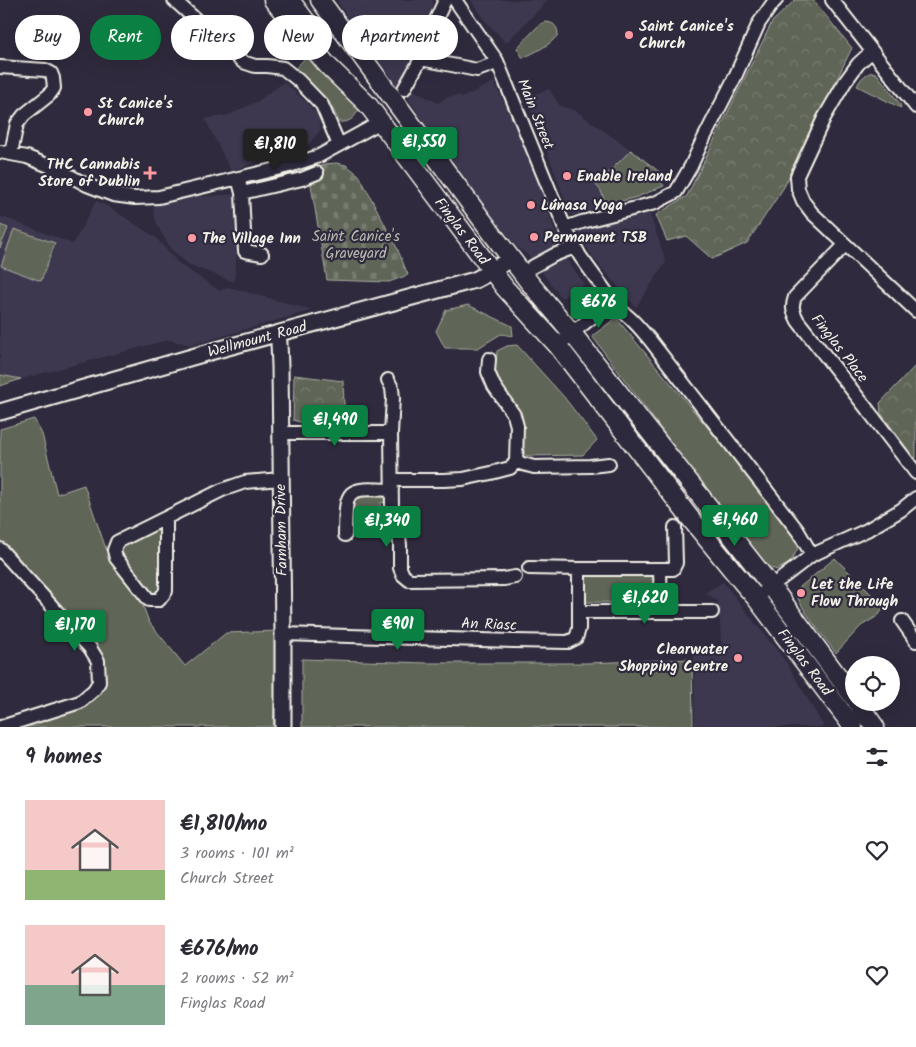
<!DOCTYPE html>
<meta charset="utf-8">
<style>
body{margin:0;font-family:Kalam,sans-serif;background:#f7f7f7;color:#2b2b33;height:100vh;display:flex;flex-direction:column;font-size:19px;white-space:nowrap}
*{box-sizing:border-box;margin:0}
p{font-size:16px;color:#7c7c81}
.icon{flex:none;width:28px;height:28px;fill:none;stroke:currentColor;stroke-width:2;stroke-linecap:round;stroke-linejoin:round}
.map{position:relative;height:727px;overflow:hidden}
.side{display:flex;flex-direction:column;background:#fff;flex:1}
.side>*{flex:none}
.hud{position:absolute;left:15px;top:15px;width:500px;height:45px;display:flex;gap:10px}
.buttons{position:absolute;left:845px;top:656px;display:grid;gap:10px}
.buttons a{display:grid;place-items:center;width:55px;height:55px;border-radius:50%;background:#fff;box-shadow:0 5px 20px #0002;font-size:25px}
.price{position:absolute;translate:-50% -42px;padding:0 11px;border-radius:5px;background:#0b8043;color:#fff;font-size:16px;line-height:32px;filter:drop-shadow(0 1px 2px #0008)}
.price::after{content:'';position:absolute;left:50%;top:30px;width:15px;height:11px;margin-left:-8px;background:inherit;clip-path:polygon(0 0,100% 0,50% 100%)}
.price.active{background:#222;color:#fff}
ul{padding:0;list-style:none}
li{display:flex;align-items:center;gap:15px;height:125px;padding:0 25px}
li span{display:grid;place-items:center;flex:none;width:140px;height:100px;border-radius:0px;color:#555}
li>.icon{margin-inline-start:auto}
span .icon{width:60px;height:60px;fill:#fffc;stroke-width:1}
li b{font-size:21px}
h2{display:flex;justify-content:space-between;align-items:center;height:60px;padding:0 25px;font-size:21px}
.tag{padding:0 18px;border-radius:22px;background:#fff;box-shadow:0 5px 20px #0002;font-size:18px;line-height:45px}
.tag.active{background:#0b8043;color:#fff}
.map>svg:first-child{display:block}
.built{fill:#3e394f}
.grass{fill:#5f6658;stroke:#aaaca0}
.forest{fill:url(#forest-crowns);stroke:#aaaca0}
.cemetery{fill:url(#cemetery-stones);stroke:#aaaca0}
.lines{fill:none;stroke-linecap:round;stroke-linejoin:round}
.minor-casing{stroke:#f4f1e8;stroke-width:16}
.tertiary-casing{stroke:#f4f1e8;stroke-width:19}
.secondary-casing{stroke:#f4f1e8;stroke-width:21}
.minor{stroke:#2f2a3d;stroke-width:12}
.tertiary{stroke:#2f2a3d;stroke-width:15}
.secondary{stroke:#2f2a3d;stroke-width:18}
.poi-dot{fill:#ff9aa2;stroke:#2f2a3d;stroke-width:2}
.labels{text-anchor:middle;stroke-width:4.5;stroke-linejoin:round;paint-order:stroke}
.poi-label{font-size:15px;font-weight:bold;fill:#f4f1e8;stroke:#2f2a3d;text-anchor:start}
.street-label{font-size:15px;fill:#f4f1e8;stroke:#2f2a3d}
.park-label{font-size:15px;fill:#b8b9ae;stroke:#2f2a3d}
</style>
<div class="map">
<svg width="916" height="727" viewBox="0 0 916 727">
<defs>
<pattern id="forest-crowns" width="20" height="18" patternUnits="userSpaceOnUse" patternTransform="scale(1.25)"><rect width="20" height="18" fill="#5f6658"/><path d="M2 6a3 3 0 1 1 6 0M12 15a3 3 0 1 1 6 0" fill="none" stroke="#777c70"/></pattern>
<pattern id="cemetery-stones" width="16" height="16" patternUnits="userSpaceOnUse" patternTransform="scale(1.25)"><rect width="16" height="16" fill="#5f6658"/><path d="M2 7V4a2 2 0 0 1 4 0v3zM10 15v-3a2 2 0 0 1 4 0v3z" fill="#777c70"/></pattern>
</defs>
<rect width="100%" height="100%" fill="#2f2a3d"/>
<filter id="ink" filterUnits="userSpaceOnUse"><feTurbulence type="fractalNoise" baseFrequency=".02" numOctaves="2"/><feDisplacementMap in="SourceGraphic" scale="10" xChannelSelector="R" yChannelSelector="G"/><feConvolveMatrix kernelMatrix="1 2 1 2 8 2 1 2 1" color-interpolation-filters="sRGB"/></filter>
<g filter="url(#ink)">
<!-- built -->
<path class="built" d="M337 0H433V4L411 68 399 88 352 25Z
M471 0H548L506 43 482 17Z
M284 82 309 105 317 115 321 129 309 144 231 171 205 119 229 115 258 101Z
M494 82 508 111 528 154 556 235 566 258 584 284 562 298 528 255 517 247 466 183 408 99 413 90 438 103 447 97 460 95 462 98Z
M549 89 560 106 576 111 631 150 596 185 601 191 606 205 574 215 570 214 538 127 526 97Z
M238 194 239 230 234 282 188 264 171 249 157 225 153 210 155 205 191 197Z
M96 201 109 207 155 237 179 264 220 291 228 287 312 310 192 345 168 340 21 379 0 375V216L73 244Z
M649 212 666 262 636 307 593 258 575 227 593 223 642 216Z
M723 582 786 662 824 727H695L694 654 709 651 722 650 718 601 705 593Z"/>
<!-- grass -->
<path class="grass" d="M545 22C554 22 558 27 558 35 549 46 535 52 523 58L517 48 540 24Z
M309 54 360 108C354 118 350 123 339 122 328 95 315 87 292 72Z
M873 72 877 74 900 104 901 108 857 86C861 78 865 74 873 72Z
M631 150 662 174 659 179 664 186 637 197 606 205 601 191 596 185Z
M0 225 8 228 0 248Z
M14 229 55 243 41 281 1 266Z
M468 305 512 326 513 336 501 334 478 348H445L436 331 446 310Z
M616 318 800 538 798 548 791 562 777 570 762 565 592 336Z
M517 345 564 397 597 440 583 455 527 456 522 452 492 373 496 361 497 351 507 346Z
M0 375 21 379 0 386Z
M34 419 42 434 57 494 84 485 105 546 114 567 140 598 149 622 185 666 226 633 278 631 273 727H24L82 708 97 695 93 646 0 541V429Z
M362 494H387V502L380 503 381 515 349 516 352 498Z
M158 529 162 531 160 591 154 593 146 589 122 552 123 546 152 530Z
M835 558 885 608 876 617 861 626 836 653C824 637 801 610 795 591Z
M648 574 653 576 654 579V597L651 603 585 602 583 575Z
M302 659 427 663H587L692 659 693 727H302Z"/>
<!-- forest -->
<path class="forest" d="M795 0H813L852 48 784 187 747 243 712 259 686 236 667 241 656 215 687 196 772 22Z
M916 365V461L881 413 880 403Z
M294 375 343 381 345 424C328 424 309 426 293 420Z"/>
<!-- cemetery -->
<path class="cemetery" d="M336 163 346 165 359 175 397 248 408 275 389 282 327 280 311 185 313 174 324 164Z"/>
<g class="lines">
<!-- minor casing -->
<g class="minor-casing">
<path id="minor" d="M174 0 243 62 255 66H267L283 68 298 80 322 105 339 145
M455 0 497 61 565 228 580 256 609 296V304
M832 0 916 107
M872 51 858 64 845 82 824 118 797 176 798 189 803 201 812 213 916 311
M421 59 477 70 491 65 497 61
M0 67 45 70 51 73 53 78 54 88 49 95 24 115 17 124 11 153
M404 89 421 59 430 33 445 0
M0 152 27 157 59 170 87 185 113 195 135 198 159 197 289 166 319 156 381 122
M238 178 242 193 245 251 262 254
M242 193 302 179 317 173
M565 228 582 222 655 203 676 192 691 166 701 144 734 79 759 23 773 3 776 0
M845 245 795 297C791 308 793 311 798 321L867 409 916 473
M532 267 554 255 575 247
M609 304C627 312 637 325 650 340L798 531 812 555
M558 346 572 333 609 304
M388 380 392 388 393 398 391 433 392 508 398 528 400 545V568L403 575 409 580 504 579 515 577
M280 433H391
M516 462 534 467 590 466 609 464
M392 480H444L463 479 491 473 510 468 516 462 517 426 514 415 494 386 488 372 489 359
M166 519V591L159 600H149L116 558 114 550 117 542 222 490 245 482 281 479
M345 535C346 487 345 488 392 490
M0 549 90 648 98 661 99 682 94 690 80 702 1 727
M529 568 579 569
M660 569 661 612
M756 598 812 555 867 530 901 510 916 498
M579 612H712
M902 621 916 641
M283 634 514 641 568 642 576 638 579 629V569H673L676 563 675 527"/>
</g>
<!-- tertiary casing -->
<g class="tertiary-casing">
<path id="tertiary" d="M278 334 279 343 280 366 283 634V727
M0 412 206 353 475 280 492 271 511 258"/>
</g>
<!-- secondary casing -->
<g class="secondary-casing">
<path id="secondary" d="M273 0 328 66 368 105 505 288 558 346 690 518 743 583 756 598 853 727
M290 0 314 32
M320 0 497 240 529 282 572 333 771 586 854 698
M857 702 875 727"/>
</g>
<!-- minor -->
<use href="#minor" class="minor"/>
<!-- tertiary -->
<use href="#tertiary" class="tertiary"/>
<!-- secondary -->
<use href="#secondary" class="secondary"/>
</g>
</g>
<!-- markers -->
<g class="poi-dot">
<circle cx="629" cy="35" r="5"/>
<circle cx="88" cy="112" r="5"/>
<path d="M147.5 165.5h5v5h5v5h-5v5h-5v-5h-5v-5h5z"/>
<circle cx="567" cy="176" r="5"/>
<circle cx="531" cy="205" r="5"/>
<circle cx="534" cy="237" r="5"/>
<circle cx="192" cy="238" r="5"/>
<circle cx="801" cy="593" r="5"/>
<circle cx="738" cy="658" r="5"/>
</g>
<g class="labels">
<!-- poi labels -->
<g class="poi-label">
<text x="639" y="31">Saint Canice's<tspan x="639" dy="17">Church</tspan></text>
<text x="98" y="108">St Canice's<tspan x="98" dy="17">Church</tspan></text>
<text x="140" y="169" text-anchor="end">THC Cannabis<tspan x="140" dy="17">Store of Dublin</tspan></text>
<text x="577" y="181">Enable Ireland</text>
<text x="541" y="210">Lúnasa Yoga</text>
<text x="544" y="242">Permanent TSB</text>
<text x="202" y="243">The Village Inn</text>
<text x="811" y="589">Let the Life<tspan x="811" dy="17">Flow Through</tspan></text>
<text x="728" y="654" text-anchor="end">Clearwater<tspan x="728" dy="17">Shopping Centre</tspan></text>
</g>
<!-- street labels -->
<g class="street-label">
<text transform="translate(536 114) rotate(68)" y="5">Main Street</text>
<text transform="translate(462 231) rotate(53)" y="5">Finglas Road</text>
<text transform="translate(257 339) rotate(-15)" y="5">Wellmount Road</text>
<text transform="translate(840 348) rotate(52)" y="5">Finglas Place</text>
<text transform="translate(281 530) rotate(-91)" y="5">Farnham Drive</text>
<text transform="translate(489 624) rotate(2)" y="5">An Riasc</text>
<text transform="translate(805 662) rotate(53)" y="5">Finglas Road</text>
</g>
<!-- park labels -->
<g class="park-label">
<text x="356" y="241">Saint Canice's<tspan x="356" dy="17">Graveyard</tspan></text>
</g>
</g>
</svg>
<div class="buttons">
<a><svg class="icon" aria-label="locate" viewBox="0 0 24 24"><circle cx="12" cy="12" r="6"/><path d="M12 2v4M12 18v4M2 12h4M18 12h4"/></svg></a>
</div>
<b class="price" style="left:424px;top:169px">€1,550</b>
<b class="price active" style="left:275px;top:171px">€1,810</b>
<b class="price" style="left:599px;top:329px">€676</b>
<b class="price" style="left:335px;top:447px">€1,490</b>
<b class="price" style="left:735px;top:547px">€1,460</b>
<b class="price" style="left:387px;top:548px">€1,340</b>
<b class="price" style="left:645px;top:625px">€1,620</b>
<b class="price" style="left:398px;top:651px">€901</b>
<b class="price" style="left:75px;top:652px">€1,170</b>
<div class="hud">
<a class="tag">Buy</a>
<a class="tag active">Rent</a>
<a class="tag">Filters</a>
<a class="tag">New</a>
<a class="tag">Apartment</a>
</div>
</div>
<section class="side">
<h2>9 homes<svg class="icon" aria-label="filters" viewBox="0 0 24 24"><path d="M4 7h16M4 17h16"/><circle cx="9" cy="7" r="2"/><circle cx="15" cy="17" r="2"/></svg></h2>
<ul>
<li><span style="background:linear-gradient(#f6c9c9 70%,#8fb573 0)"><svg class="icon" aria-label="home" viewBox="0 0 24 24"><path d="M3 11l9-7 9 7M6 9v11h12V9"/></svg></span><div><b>€1,810/mo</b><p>3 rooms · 101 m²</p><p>Church Street</p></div><svg class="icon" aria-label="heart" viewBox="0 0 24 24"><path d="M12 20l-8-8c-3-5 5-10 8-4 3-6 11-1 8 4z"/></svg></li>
<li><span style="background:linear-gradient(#f6c9c9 60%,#7fa58c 0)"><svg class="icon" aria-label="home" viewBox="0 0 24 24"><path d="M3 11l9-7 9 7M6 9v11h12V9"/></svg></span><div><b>€676/mo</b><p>2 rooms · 52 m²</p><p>Finglas Road</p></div><svg class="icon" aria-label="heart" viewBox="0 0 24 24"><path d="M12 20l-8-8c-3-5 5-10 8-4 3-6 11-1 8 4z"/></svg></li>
</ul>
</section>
